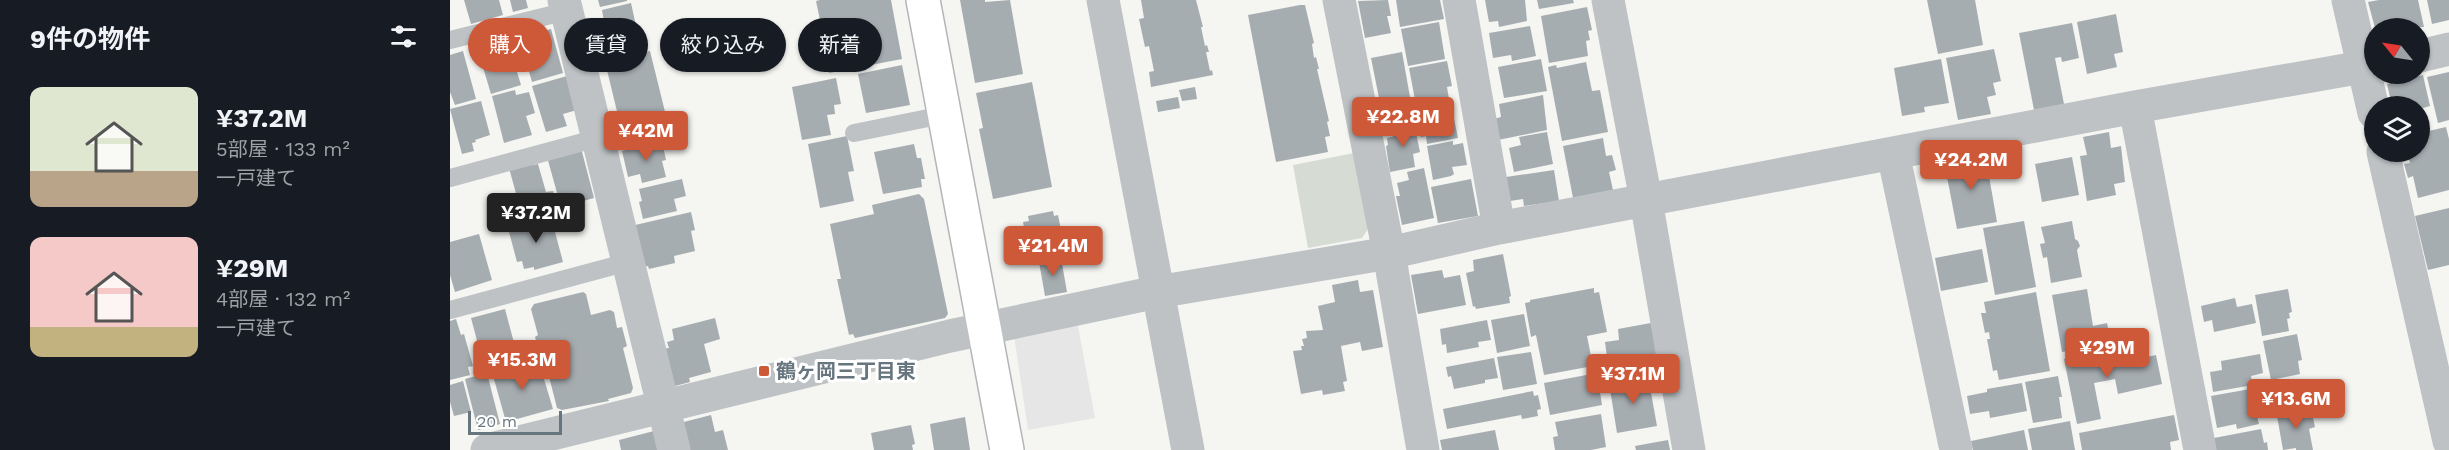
<!DOCTYPE html>
<html lang="ja">
<meta charset="utf-8">
<style>
body{margin:0;font-family:"Work Sans","Noto Sans JP",sans-serif;background:#242831;color:#f1f3f6;height:100vh;display:flex;flex-direction:column;font-size:22px;white-space:nowrap}
*{box-sizing:border-box;margin:0}
p{font-size:20px;color:#9ea1a6}
.icon{flex:none;width:33px;height:33px;fill:none;stroke:currentColor;stroke-width:2;stroke-linecap:round;stroke-linejoin:round}
.map{position:relative;flex:1;overflow:hidden}
.sheet{display:flex;flex-direction:column;background:#171b24;width:450px}
.sheet>*{flex:none}
.top-card{position:absolute;left:18px;top:18px;width:570px;height:54px;display:flex;gap:12px}
.needle{width:39px;rotate:300deg}
.fabs{position:absolute;left:1914px;top:18px;display:grid;gap:12px}
.fabs a{display:grid;place-items:center;width:66px;height:66px;border-radius:50%;background:#171b24;box-shadow:0 2px 4px #0004;font-size:30px}
.scale{position:absolute;left:18px;bottom:15px;width:94px;box-sizing:border-box;padding-left:6px;border:3px solid #67757f;border-top:0;font-size:16px;line-height:21px;white-space:nowrap;color:#67757f;-webkit-text-stroke:4px #fff;paint-order:stroke}
.price{position:absolute;translate:-50% -51px;padding:0 14px;border-radius:6px;background:#cd5939;color:#fff;font-size:20px;line-height:39px;filter:drop-shadow(0 2px 3px #0008)}
.price::after{content:'';position:absolute;left:50%;top:36px;width:18px;height:14px;margin-left:-9px;background:inherit;clip-path:polygon(0 0,100% 0,50% 100%)}
.price.selected{background:#222;color:#fff}
ul{padding:0;list-style:none}
li{display:flex;align-items:center;gap:18px;height:150px;padding:0 30px}
li span{display:grid;place-items:center;flex:none;width:168px;height:120px;border-radius:12px;color:#555}
li>.icon{margin-inline-start:auto}
span .icon{width:72px;height:72px;fill:#fffc;stroke-width:1}
li b{font-size:26px}
h2{display:flex;justify-content:space-between;align-items:center;height:72px;padding:0 30px;font-size:26px}
.pill{padding:0 21px;border-radius:27px;background:#171b24;box-shadow:0 2px 4px #0004;font-size:21px;line-height:54px}
.pill.selected{background:#cd5939;color:#fff}
main{display:flex;flex:1;min-height:0}
.map>svg:first-child{display:block}
.built{fill:#e5e6e5}
.green{fill:#d6dbd3}
.building{fill:#a6adb1}
.lines{fill:none;stroke-linecap:round;stroke-linejoin:round}
.secondary-casing{stroke:#b1b6b9;stroke-width:36}
.lane{stroke:#bec2c5;stroke-width:18}
.street{stroke:#bec2c5;stroke-width:33}
.secondary{stroke:#fff;stroke-width:33}
.poi-dot{fill:#cd5939;stroke:#fff;stroke-width:2}
.labels{text-anchor:middle;stroke-width:6;stroke-linejoin:round;paint-order:stroke}
.poi-label{font-size:20px;font-weight:bold;fill:#67757f;stroke:#fff;text-anchor:start}
</style>
<main>
<section class="sheet">
<h2>9件の物件<svg class="icon" aria-label="filters" viewBox="0 0 24 24"><path d="M4 7h16M4 17h16"/><circle cx="9" cy="7" r="2"/><circle cx="15" cy="17" r="2"/></svg></h2>
<ul>
<li><span style="background:linear-gradient(#dfe7d0 70%,#b9a48a 0)"><svg class="icon" aria-label="home" viewBox="0 0 24 24"><path d="M3 11l9-7 9 7M6 9v11h12V9"/></svg></span><div><b>¥37.2M</b><p>5部屋 · 133 m²</p><p>一戸建て</p></div></li>
<li><span style="background:linear-gradient(#f6c9c9 75%,#c2b280 0)"><svg class="icon" aria-label="home" viewBox="0 0 24 24"><path d="M3 11l9-7 9 7M6 9v11h12V9"/></svg></span><div><b>¥29M</b><p>4部屋 · 132 m²</p><p>一戸建て</p></div></li>
</ul>
</section>
<div class="map">
<svg width="1999" height="450" viewBox="0 0 1999 450">
<rect width="100%" height="100%" fill="#f5f5f2"/>
<!-- built -->
<path class="built" d="M627 321 645 418 578 430 564 335Z"/>
<!-- green -->
<path class="green" d="M904 153 918 229 912 238 858 248 843 165Z"/>
<!-- building -->
<path class="building" d="M14 0H49L53 15 21 24Z
M60 0H76L78 8 63 12Z
M148 0H177V1L150 7Z
M370 0H441L452 59 379 73 377 60 381 59 379 47H382L375 24 371 25 366 1Z
M510 0H535V2L560 0 573 74 525 83Z
M691 0H746L753 27H751L755 46 757 45 759 52H756L760 71 762 70 763 75 701 87 699 72 704 71 699 46 695 47 689 19 694 18Z
M938 0 941 16H937L941 33 915 38 908 1Z
M946 0H990L994 19 950 27Z
M1035 0H1075L1077 21 1049 27 1048 21 1039 22Z
M1087 0H1123L1124 3 1089 9Z
M1477 0H1525L1533 45 1488 54Z
M1929 0H1968L1974 27 1925 28 1918 2Z
M1977 0H1999V20L1982 24Z
M181 3 190 44 147 54 141 25 154 22 152 10Z
M850 5H855L864 43 862 44 864 58 866 57 869 69H867L879 121 877 122 880 136 875 137 878 152 826 162 798 15Z
M1137 7 1142 30 1138 31 1140 40 1136 41 1138 56 1099 63 1091 16Z
M1666 14 1673 52 1664 54 1667 67 1637 74 1627 22Z
M989 22 995 59 958 66 951 29Z
M1622 23 1629 58 1612 62 1611 57 1605 58 1614 104 1584 110 1569 33Z
M1080 26 1086 56 1062 61 1061 55 1043 58 1039 33Z
M101 29 113 73 82 82 69 37Z
M54 47 59 64 64 62 71 85 41 94 29 54Z
M1544 49 1551 81 1543 83 1546 95 1537 97 1541 114 1508 120 1496 58Z
M13 51 26 99 5 105 0 92V55Z
M200 51 218 124 173 136 155 62Z
M952 52 960 97 930 103 921 58Z
M1091 59 1097 91 1054 98 1048 67Z
M1491 59 1499 103 1474 107 1475 112 1452 116 1444 68Z
M997 61 1002 86 997 87 999 99 966 105 959 68Z
M1136 62 1142 91 1150 90 1158 132 1112 141 1098 67 1106 65 1107 68Z
M452 65 460 105 416 113 408 74Z
M1999 72V120L1988 123 1977 77Z
M1973 75 1980 106 1973 108 1978 127 1970 129V106H1942L1937 84Z
M117 76 127 110 113 114 117 126 96 132 82 86Z
M386 78 391 104 384 105 385 114 377 115 381 135 352 140 342 87Z
M582 82 602 187 543 199 529 129 533 128 526 93Z
M745 87 747 99 732 101 729 90Z
M65 90 66 95 79 92 85 113 76 116 82 135 54 143 42 96Z
M1093 95 1097 130 1048 140 1044 119 1051 117 1049 104Z
M728 97 730 108 708 112 706 101Z
M31 101 40 135 25 140 26 142 22 143 24 151 12 154 0 109Z
M998 101 1001 115 1003 114 1008 138 977 144 976 136 971 137 965 107Z
M964 123 970 152 963 154 965 167 940 172 936 146 938 145 937 138 945 136 944 127Z
M1996 127 1999 139V190L1968 198 1963 176 1958 178 1954 164 1960 163 1957 152H1970V133Z
M1097 132 1103 164 1064 172 1059 148 1071 145 1069 137Z
M1659 132 1661 148 1671 146 1675 182 1664 184 1666 195 1637 201 1630 156 1637 155 1633 137Z
M397 136 404 171 398 172 404 201 370 208 358 144Z
M1153 138 1156 156 1162 155 1166 170 1159 172 1163 190 1123 198 1113 146Z
M212 141 216 160 212 161 216 177 192 183 190 174 178 177 172 151Z
M1003 141V145L1013 143 1017 165 1002 167 1004 174 1001 176 983 180 977 146Z
M464 144 467 158H471L475 179H471L472 187 433 194 424 152Z
M131 148 144 198 111 207 97 157Z
M1535 153 1547 222 1507 229 1494 161Z
M1622 157 1629 195 1592 202 1585 164Z
M81 161 83 165 88 164 96 192 103 191 108 210 73 219 59 168Z
M974 168 984 218 952 225 946 196H950L947 183 959 180 957 172Z
M1104 170 1109 201 1074 206 1073 199 1060 201 1056 177Z
M232 179 236 196 224 199 227 211 193 219 189 202 192 201 189 189Z
M1021 179 1028 216 988 223 981 187Z
M469 194 474 199 498 314 495 318 405 338 403 334 399 335 387 279H391L380 224 424 214 422 205Z
M1999 208V265L1978 270 1965 216Z
M603 211 604 216 608 215 616 255 580 261 573 222 579 221 578 216Z
M241 212 245 230 241 231 245 251 224 256 225 263 199 269 198 266 192 268 181 226Z
M101 217 113 262 84 270V267L74 269 72 261 67 262 59 232 64 231 63 227Z
M1574 221 1586 287 1545 295 1533 228Z
M1622 221 1625 239 1628 241 1630 246 1627 250 1632 277 1601 283 1597 257 1593 258 1590 244 1595 243 1591 227Z
M29 234 42 280 5 292 0 275V242Z
M1532 249 1538 282 1491 291 1485 258Z
M1053 254 1061 296 1059 297 1060 303 1026 309 1025 306 1023 307 1016 273 1024 271 1023 260Z
M611 258 617 292 595 296 589 262Z
M992 270 994 278 1010 275 1016 305 968 314 961 275Z
M908 280 910 292 923 290 933 347 912 351 910 342 891 346 897 381 893 382 895 391 873 395 872 390 851 394 843 351 852 350 851 346H854L852 339 857 338 856 331 873 330 868 306 885 302 882 285Z
M1144 288V293L1149 292 1157 332 1137 336 1143 366 1094 375 1086 335 1081 337 1075 303 1080 302V300Z
M1637 289 1643 326 1657 323 1661 343 1612 352 1602 295Z
M1838 289 1842 312 1839 313 1840 318 1837 319 1839 331 1812 336 1805 295Z
M133 292 136 294 141 315 160 310 164 312 167 328 172 327 177 346 173 348 183 388 181 393 158 399 159 401 112 410 107 408 92 349 89 350 85 337 88 335 81 309 84 304Z
M1586 292 1600 371 1549 380 1547 370 1543 371 1537 339H1540L1539 332 1535 333 1531 313H1536L1534 302Z
M1785 298 1787 307 1802 304 1806 323 1764 332 1762 320 1754 322 1751 306Z
M55 309 67 354 33 363 21 318Z
M1074 314 1080 346 1047 353 1041 320Z
M265 318 270 339 254 344 261 372 239 378 240 382 225 386 211 349 219 348 217 342 224 340 222 329Z
M6 319 11 335 14 334 23 366 18 367 20 375 0 380V321Z
M1037 320 1041 340 1028 342 1029 347 997 353 996 344 992 345 990 329Z
M1201 323 1207 354 1158 364 1155 342 1169 340 1168 329Z
M1847 334 1852 360 1848 361 1850 374 1821 380 1813 341Z
M1670 348 1673 362 1706 355 1712 384 1668 394 1665 379 1644 383 1651 419 1627 424 1614 359Z
M1081 352 1087 384 1053 390 1047 357Z
M1810 354 1813 373 1801 376 1803 385 1763 392 1760 372 1772 370 1771 361Z
M1044 358 1048 378 1035 380V383L1004 389 1001 376 998 377 996 367Z
M88 359 103 409 56 422 42 372Z
M37 373 50 424 28 430 15 379Z
M1147 373 1152 405 1100 415 1094 383Z
M1198 376 1207 426 1167 433 1159 383Z
M1608 376 1612 397H1609L1612 418 1583 423 1575 382Z
M1850 380 1854 406 1827 411 1826 408 1814 410 1809 387Z
M13 381 21 412 4 416 0 402V385Z
M1572 383 1577 411 1540 418 1539 411 1520 414 1517 396 1537 392V389Z
M1800 389 1809 424 1787 429 1786 424 1767 428 1761 396Z
M1083 391 1084 396 1088 395 1091 409 1087 410 1088 416 1072 419 1071 415 997 429 993 409Z
M1861 409 1865 427 1859 429 1863 450H1846V448L1833 450 1827 416Z
M1151 414 1156 447 1141 450H1105L1103 437 1108 436 1105 422Z
M261 415 265 432 273 430 278 450H236L230 423Z
M1724 415 1729 440 1720 442 1721 450H1632L1629 433Z
M515 417 520 450H484L480 424Z
M1620 421 1625 450H1582L1578 429Z
M461 425 465 444 462 445 463 450H424L421 433Z
M1811 429 1814 443 1817 442 1818 450H1766L1764 438Z
M1045 430 1049 450H992L990 440Z
M1574 430 1578 450H1523L1521 441Z
M204 431 209 450H171L169 440Z
M1218 440 1220 450H1186L1185 446Z"/>
<g class="lines">
<!-- secondary casing -->
<g class="secondary-casing">
<path id="secondary" d="M473 0 557 450"/>
</g>
<!-- lane -->
<path class="lane" d="M0 40 117 11
M404 133 493 115
M0 178 148 138
M0 310 178 262"/>
<!-- street -->
<path class="street" d="M114 0 224 450
M653 0 738 450
M889 0 939 253 973 450
M1009 0 1049 228
M1158 0 1196 200 1239 450
M1898 0 1924 113
M1970 56 1999 49
M1685 107 1750 450
M1933 152 1999 441
M1443 153 1506 450
M37 450 500 336 707 292 939 253 1049 228 1685 107 1924 65"/>
<!-- secondary -->
<use href="#secondary" class="secondary"/>
</g>
<!-- markers -->
<rect class="poi-dot" x="308" y="365" width="12" height="12" rx="3"/>
<g class="labels">
<!-- poi labels -->
<g class="poi-label">
<text x="326" y="378">鶴ヶ岡三丁目東</text>
</g>
</g>
</svg>
<div class="fabs">
<a><svg class="needle" viewBox="-14 -14 28 28"><path d="M0-13l5 13h-10z" fill="#e53935"/><path d="M0 13l5-13h-10z" fill="#9ea1a6"/></svg></a>
<a><svg class="icon" aria-label="layers" viewBox="0 0 24 24"><path d="M12 4l9 5-9 5-9-5zM3 14l9 5 9-5"/></svg></a>
</div>
<div class="scale">20 m</div>
<b class="price" style="left:953px;top:148px">¥22.8M</b>
<b class="price" style="left:196px;top:162px">¥42M</b>
<b class="price" style="left:1521px;top:191px">¥24.2M</b>
<b class="price selected" style="left:86px;top:244px">¥37.2M</b>
<b class="price" style="left:603px;top:277px">¥21.4M</b>
<b class="price" style="left:1657px;top:379px">¥29M</b>
<b class="price" style="left:72px;top:391px">¥15.3M</b>
<b class="price" style="left:1183px;top:405px">¥37.1M</b>
<b class="price" style="left:1846px;top:430px">¥13.6M</b>
<div class="top-card">
<a class="pill selected">購入</a>
<a class="pill">賃貸</a>
<a class="pill">絞り込み</a>
<a class="pill">新着</a>
</div>
</div>
</main>
